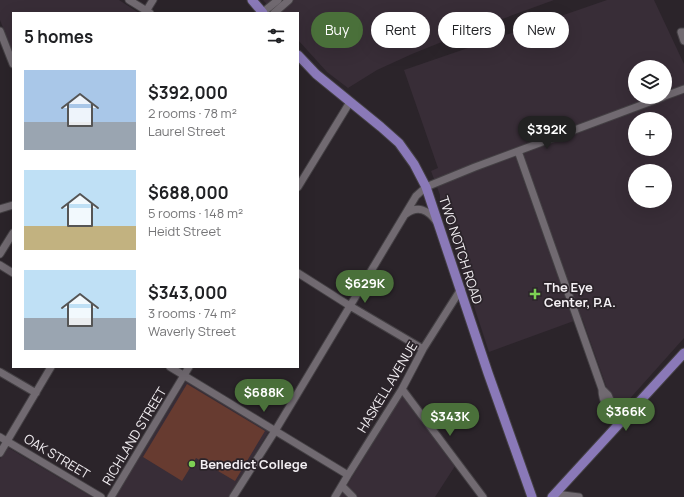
<!DOCTYPE html>
<meta charset="utf-8">
<style>
body{margin:0;font-family:Manrope,sans-serif;background:#f6f6f6;color:#202124;height:100vh;display:flex;flex-direction:column;font-size:15px;white-space:nowrap}
*{box-sizing:border-box;margin:0}
p{font-size:13px;color:#757577}
.icon{flex:none;width:22px;height:22px;fill:none;stroke:currentColor;stroke-width:2;stroke-linecap:round;stroke-linejoin:round}
.map{position:relative;flex:1;overflow:hidden}
.details{position:absolute;left:12px;top:12px;width:287px;height:356px;display:flex;flex-direction:column;background:#fff;border-radius:0px;box-shadow:0 4px 16px #0002}
.details>*{flex:none}
.guide{position:absolute;left:311px;top:12px;width:313px;height:36px;display:flex;gap:8px}
.controls{position:absolute;left:628px;top:60px;display:grid;gap:8px}
.controls a{display:grid;place-items:center;width:44px;height:44px;border-radius:50%;background:#fff;box-shadow:0 4px 16px #0002;font-size:20px}
.price{position:absolute;translate:-50% -34px;padding:0 9px;border-radius:14px;background:#4a703a;color:#fff;font-size:13px;line-height:26px;filter:drop-shadow(0 1px 2px #0008)}
.price::after{content:'';position:absolute;left:50%;top:24px;width:12px;height:9px;margin-left:-6px;background:inherit;clip-path:polygon(0 0,100% 0,50% 100%)}
.price.selected{background:#222;color:#fff}
ul{padding:0;list-style:none}
li{display:flex;align-items:center;gap:12px;height:100px;padding:0 12px}
li span{display:grid;place-items:center;flex:none;width:112px;height:80px;border-radius:0px;color:#555}
li>.icon{margin-inline-start:auto}
span .icon{width:48px;height:48px;fill:#fffc;stroke-width:1}
li b{font-size:17px}
h2{display:flex;justify-content:space-between;align-items:center;height:48px;padding:0 12px;font-size:17px}
.chip{padding:0 14px;border-radius:18px;background:#fff;box-shadow:0 4px 16px #0002;font-size:14px;line-height:36px}
.chip.selected{background:#4a703a;color:#fff}
.map>svg:first-child{display:block}
.built{fill:#382d37;fill-rule:evenodd}
.green{fill:#673b30}
.lines{fill:none;stroke-linecap:round;stroke-linejoin:round}
.minor-casing{stroke:#444044;stroke-width:9}
.major-casing{stroke:#444044;stroke-width:11}
.minor{stroke:#716a71;stroke-width:7}
.major{stroke:#8a79b8;stroke-width:9}
.poi-dot{fill:#7dd154;stroke:#2b242a;stroke-width:1.5}
.labels{text-anchor:middle;stroke-width:3.5;stroke-linejoin:round;paint-order:stroke}
.street-label{font-size:13px;fill:#f3eff3;stroke:#2b242a}
.poi-label{font-size:13px;font-weight:bold;fill:#f3eff3;stroke:#2b242a;text-anchor:start}
</style>
<div class="map">
<svg width="684" height="497" viewBox="0 0 684 497">
<rect width="100%" height="100%" fill="#2b242a"/>
<!-- built -->
<path class="built" d="M0 0H119L139 13H13V54L0 20Z
M263 0H554L464 33 412 54 377 70 348 88 327 72 298 40V13H275Z
M607 0H654L684 64V338L625 404H621L617 403 610 397 582 318 489 352 440 202V195L431 171 438 168 404 70ZM635 67H665V97H635ZM635 119H665V149H635ZM635 171H665V201H635Z
M186 381 269 431 229 497H115Z
M402 396 455 466 435 497H340Z
M7 447 92 497H0V459Z"/>
<!-- green -->
<path class="green" d="M187 384 265 431 235 481 196 458 182 481 143 457Z"/>
<g class="lines">
<!-- minor casing -->
<g class="minor-casing">
<path id="minor" d="M129 0 150 13
M145 13 153 0
M262 13 278 0
M274 13 289 0
M0 31 13 64
M684 32H681L684 41
M665 96 684 89
M518 151 602 389C602 405 611 411 622 422
M298 187 350 102
M0 209 13 205
M406 214C418 205 428 210 436 221
M0 254 13 233
M0 265 13 273
M298 273 350 306 423 349
M170 367 348 475
M0 372 36 393
M402 389 483 497
M602 389 608 395 611 402 627 416
M0 437 101 497
M0 453 51 367
M342 486 353 497
M555 494 579 497
M111 497 189 367
M233 497 275 431 416 196 426 187 475 167 663 97
M335 497 348 475 402 389 423 349 461 289"/>
</g>
<!-- major casing -->
<g class="major-casing">
<path id="major" d="M252 0 263 13
M298 55 316 74 381 127 399 143 414 164 426 187 488 373 532 497
M552 497 684 353"/>
</g>
<!-- minor -->
<use href="#minor" class="minor"/>
<!-- major -->
<use href="#major" class="major"/>
</g>
<!-- markers -->
<g class="poi-dot">
<path d="M533 288h4v4h4v4h-4v4h-4v-4h-4v-4h4z"/>
<circle cx="192" cy="464" r="4"/>
</g>
<g class="labels">
<!-- street labels -->
<g class="street-label">
<text transform="translate(461 250) rotate(72)" y="5">TWO NOTCH ROAD</text>
<text transform="translate(387 387) rotate(-59)" y="5">HASKELL AVENUE</text>
<text transform="translate(134 436) rotate(-59)" y="5">RICHLAND STREET</text>
<text transform="translate(57 456) rotate(31)" y="5">OAK STREET</text>
</g>
<!-- poi labels -->
<g class="poi-label">
<text x="544" y="292">The Eye<tspan x="544" dy="15">Center, P.A.</tspan></text>
<text x="200" y="469">Benedict College</text>
</g>
</g>
</svg>
<div class="controls">
<a><svg class="icon" aria-label="layers" viewBox="0 0 24 24"><path d="M12 4l9 5-9 5-9-5zM3 14l9 5 9-5"/></svg></a>
<a>+</a>
<a>−</a>
</div>
<b class="price selected" style="left:547px;top:150px">$392K</b>
<b class="price" style="left:365px;top:304px">$629K</b>
<b class="price" style="left:264px;top:413px">$688K</b>
<b class="price" style="left:626px;top:432px">$366K</b>
<b class="price" style="left:450px;top:437px">$343K</b>
<div class="guide">
<a class="chip selected">Buy</a>
<a class="chip">Rent</a>
<a class="chip">Filters</a>
<a class="chip">New</a>
</div>
<section class="details">
<h2>5 homes<svg class="icon" aria-label="filters" viewBox="0 0 24 24"><path d="M4 7h16M4 17h16"/><circle cx="9" cy="7" r="2"/><circle cx="15" cy="17" r="2"/></svg></h2>
<ul>
<li><span style="background:linear-gradient(#a9c7e8 65%,#9aa5b1 0)"><svg class="icon" aria-label="home" viewBox="0 0 24 24"><path d="M3 11l9-7 9 7M6 9v11h12V9"/></svg></span><div><b>$392,000</b><p>2 rooms · 78 m²</p><p>Laurel Street</p></div></li>
<li><span style="background:linear-gradient(#bfe0f5 70%,#c2b280 0)"><svg class="icon" aria-label="home" viewBox="0 0 24 24"><path d="M3 11l9-7 9 7M6 9v11h12V9"/></svg></span><div><b>$688,000</b><p>5 rooms · 148 m²</p><p>Heidt Street</p></div></li>
<li><span style="background:linear-gradient(#bfe0f5 60%,#9aa5b1 0)"><svg class="icon" aria-label="home" viewBox="0 0 24 24"><path d="M3 11l9-7 9 7M6 9v11h12V9"/></svg></span><div><b>$343,000</b><p>3 rooms · 74 m²</p><p>Waverly Street</p></div></li>
</ul>
</section>
</div>
